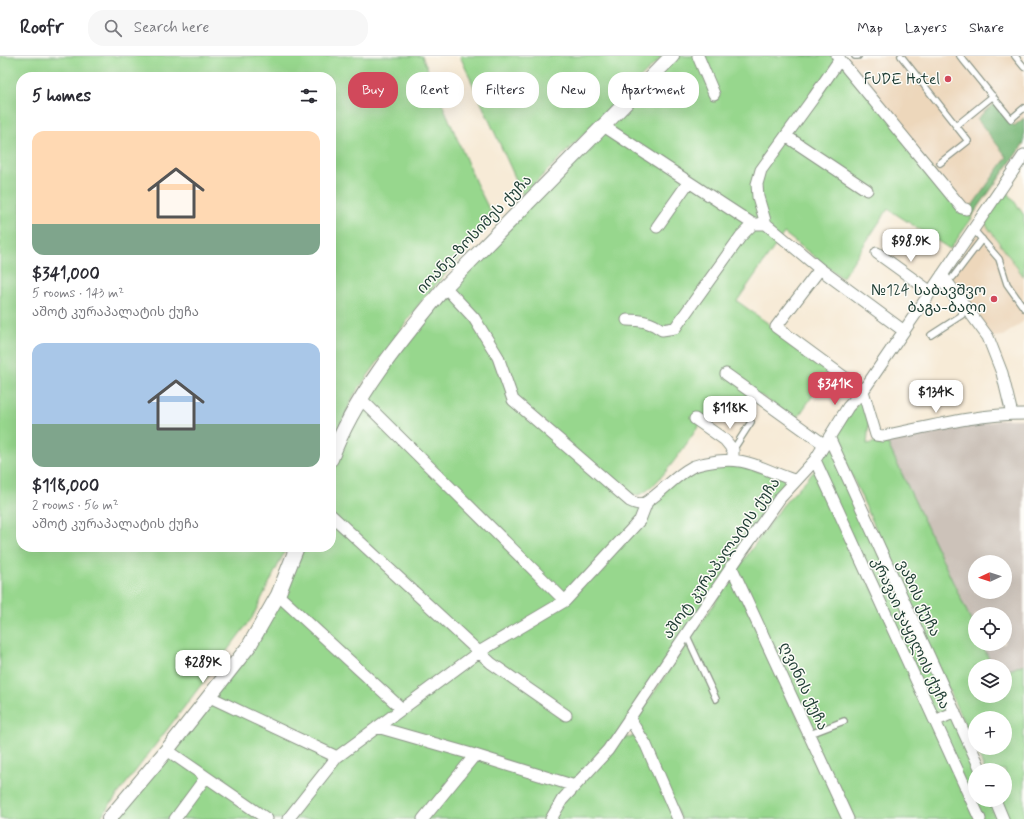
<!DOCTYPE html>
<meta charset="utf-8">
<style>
body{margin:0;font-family:Mynerve,"Noto Sans Georgian",sans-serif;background:#f7f7f7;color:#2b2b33;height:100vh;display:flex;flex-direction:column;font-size:15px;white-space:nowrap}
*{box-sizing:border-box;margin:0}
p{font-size:13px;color:#7c7c81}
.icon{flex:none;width:22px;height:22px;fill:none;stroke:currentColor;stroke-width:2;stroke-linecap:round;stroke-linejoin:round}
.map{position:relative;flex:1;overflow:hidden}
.drawer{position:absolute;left:16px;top:16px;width:320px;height:480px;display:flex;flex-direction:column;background:#fff;border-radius:16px;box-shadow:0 4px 16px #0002}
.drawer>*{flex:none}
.hud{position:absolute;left:348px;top:16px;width:380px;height:36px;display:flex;gap:8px}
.needle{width:26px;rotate:266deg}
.fabs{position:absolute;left:968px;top:499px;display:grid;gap:8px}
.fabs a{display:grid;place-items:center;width:44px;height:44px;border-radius:50%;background:#fff;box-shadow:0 4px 16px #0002;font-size:20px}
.price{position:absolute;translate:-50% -34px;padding:0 9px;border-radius:8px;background:#fff;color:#222;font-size:13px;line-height:26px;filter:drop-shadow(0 1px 2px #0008)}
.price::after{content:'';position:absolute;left:50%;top:24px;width:12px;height:9px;margin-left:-6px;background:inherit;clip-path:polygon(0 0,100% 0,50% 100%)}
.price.current{background:#d1495b;color:#fff}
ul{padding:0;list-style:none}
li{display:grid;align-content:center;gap:8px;height:212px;padding:0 16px}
li span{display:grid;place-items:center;height:124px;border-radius:12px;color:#555}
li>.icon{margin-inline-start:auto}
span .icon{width:72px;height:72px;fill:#fffc;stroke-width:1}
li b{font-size:17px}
h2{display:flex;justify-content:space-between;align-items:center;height:48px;padding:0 16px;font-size:17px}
.chip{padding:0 14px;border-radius:16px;background:#fff;box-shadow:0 4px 16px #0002;font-size:14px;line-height:36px}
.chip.current{background:#d1495b;color:#fff}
header{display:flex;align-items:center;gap:24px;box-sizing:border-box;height:56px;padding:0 20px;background:#fff;border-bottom:1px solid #e1e1e2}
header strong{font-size:19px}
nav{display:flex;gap:22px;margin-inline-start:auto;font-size:14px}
.search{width:280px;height:36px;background:#f7f7f7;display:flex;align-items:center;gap:10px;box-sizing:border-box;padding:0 14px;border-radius:16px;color:#7c7c81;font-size:15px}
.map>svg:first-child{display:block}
.built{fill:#edd7bb}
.industrial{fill:#ccc2b9;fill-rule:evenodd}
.green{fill:#97d78d;stroke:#5b8a60;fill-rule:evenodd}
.forest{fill:#79b878;stroke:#4c7a56}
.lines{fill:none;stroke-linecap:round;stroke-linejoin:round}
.service-casing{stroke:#8b9486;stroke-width:8}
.minor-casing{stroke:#8b9486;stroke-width:13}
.tertiary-casing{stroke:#8b9486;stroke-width:16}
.service{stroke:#fff;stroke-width:5.5}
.minor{stroke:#fff;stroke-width:11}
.tertiary{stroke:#fff;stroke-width:14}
.poi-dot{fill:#d1495b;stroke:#fdfcf7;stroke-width:1.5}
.labels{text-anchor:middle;stroke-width:3;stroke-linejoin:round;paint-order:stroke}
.poi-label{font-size:15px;fill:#1f3d34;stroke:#fdfcf7;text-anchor:end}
.street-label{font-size:15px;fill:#1f3d34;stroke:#fdfcf7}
</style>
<header>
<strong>Roofr</strong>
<div class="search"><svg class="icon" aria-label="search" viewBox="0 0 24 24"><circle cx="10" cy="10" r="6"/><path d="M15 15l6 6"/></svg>Search here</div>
<nav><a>Map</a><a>Layers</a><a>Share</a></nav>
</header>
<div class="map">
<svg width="1024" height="763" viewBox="0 0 1024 763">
<rect width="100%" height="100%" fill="#fdfcf7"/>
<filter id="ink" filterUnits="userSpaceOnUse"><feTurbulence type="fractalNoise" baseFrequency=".025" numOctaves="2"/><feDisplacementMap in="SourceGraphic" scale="8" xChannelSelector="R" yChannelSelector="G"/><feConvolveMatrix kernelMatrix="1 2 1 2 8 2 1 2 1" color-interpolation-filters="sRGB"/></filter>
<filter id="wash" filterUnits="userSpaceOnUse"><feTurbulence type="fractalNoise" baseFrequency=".012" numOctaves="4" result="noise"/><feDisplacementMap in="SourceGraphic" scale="16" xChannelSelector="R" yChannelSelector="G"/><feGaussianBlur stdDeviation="0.9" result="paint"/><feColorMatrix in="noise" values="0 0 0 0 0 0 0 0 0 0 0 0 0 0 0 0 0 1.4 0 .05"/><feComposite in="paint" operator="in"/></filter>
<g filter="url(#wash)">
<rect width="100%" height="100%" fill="#f7ebd7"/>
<!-- built -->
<path class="built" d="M841 0H1024V89L972 162Z
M984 166 1024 221V265L1003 280 992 281 949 220Z"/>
<!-- industrial -->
<path class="industrial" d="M1007 363H1024V608L1005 616V610H992L982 588H1005V558H975V573L886 384ZM975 506H1005V536H975Z"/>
<!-- green -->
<path class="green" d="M0 0H422L476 127 495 165 482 176 420 247 354 339 331 391V21H21V491H287L252 562 99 763H0Z
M460 0H663C615 45 570 93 523 139Z
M679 0H840L972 162 950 193 888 153 842 222 784 177 737 245 831 313 796 364 760 339 740 362 715 346C700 367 664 426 643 437 638 440 633 439 628 439L519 344 455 234 454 226 647 29Z
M1004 131 1024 159V221L984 166Z
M445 231 474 262 513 344 636 448 668 428 717 405 794 424 616 683 637 680 678 763H109L249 590 297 491H331V403L361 343Z
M861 343 869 365 867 388 886 384 975 573V588H982L992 610H975V640H1005V616L1024 608V762L1011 763 1007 761 999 744H1005V714H985L833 378ZM975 662H1005V692H975Z
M830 383 975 714V744H995L1003 763H980L815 404Z
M817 412 978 763H850L736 515 783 449Z
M733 520 845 763H681L634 666Z"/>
<!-- forest -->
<path class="forest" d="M994 47 1014 70 1024 62V87L972 160 969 154 1007 101 977 63Z"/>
</g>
<g filter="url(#ink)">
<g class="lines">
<!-- service casing -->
<g class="service-casing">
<path id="service" d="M855 0H858
M901 0 968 85 940 107
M960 0 1011 63 1024 52
M1015 0 1024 11
M956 70 993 40
M973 173 999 203 1007 228 1024 252
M953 221 982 183
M931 279 962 259 961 252 938 225
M733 394 751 366
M686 578 716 643
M810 678 844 665"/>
</g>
<!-- minor casing -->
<g class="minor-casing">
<path id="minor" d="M698 0 714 38
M837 0 962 152 966 153
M840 3 814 41 761 114 757 128 758 141 766 168 820 213 904 275
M602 69 753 168H766
M786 80 867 134
M657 171 688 127
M877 197 931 236
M820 213 776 271 863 335
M942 219 988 281 1002 317 1012 358
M445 231 474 262 498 301 513 344 630 445C636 448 643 449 648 445 663 435 675 420 692 411 696 409 702 408 706 407 745 398 760 413 794 424
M627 264C641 264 651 266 662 274L675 272 741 180 753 168
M726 318 825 389
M863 335 876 379 883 380C929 371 977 358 1024 358
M361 343 565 545
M695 363 725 384 733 394V404
M830 383 981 714
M815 404 980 763
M331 459 491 607 566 659
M731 510 848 763
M278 539 402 653
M210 641 337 701
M629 662 646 689 678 763
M935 665 955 656
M377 671 475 699 575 730
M167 694 267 763
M995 744 1003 763
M175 763 206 721
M288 763 337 701 479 596 565 545 640 464 647 446
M423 763 475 699
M551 763 562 744 608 694 743 494 780 442 815 404 848 351 863 335 1024 99"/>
</g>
<!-- tertiary casing -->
<g class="tertiary-casing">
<path id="tertiary" d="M331 403C355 339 402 283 445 231L672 0
M109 763 167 694 249 590 278 539 297 491"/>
</g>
<!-- service -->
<use href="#service" class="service"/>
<!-- minor -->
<use href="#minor" class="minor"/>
<!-- tertiary -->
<use href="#tertiary" class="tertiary"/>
</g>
</g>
<!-- markers -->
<g class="poi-dot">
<circle cx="948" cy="23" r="4"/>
<circle cx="994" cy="243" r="4"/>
</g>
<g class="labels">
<!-- poi labels -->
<g class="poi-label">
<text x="940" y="28">FUDE Hotel</text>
<text x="986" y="239">№124 საბავშვო<tspan x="986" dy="17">ბაგა-ბაღი</tspan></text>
</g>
<!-- street labels -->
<g class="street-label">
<text transform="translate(474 178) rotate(-46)" y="5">იოანე-ზოსიმეს ქუჩა</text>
<text transform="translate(721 502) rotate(-55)" y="5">აშოტ კურაპალატის ქუჩა</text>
<text transform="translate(919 542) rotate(65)" y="5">ვაზის ქუჩა</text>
<text transform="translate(911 577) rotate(65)" y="5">კრავაი ჯაყელის ქუჩა</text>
<text transform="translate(804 630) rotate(65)" y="5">ღვინის ქუჩა</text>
</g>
</g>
</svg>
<div class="fabs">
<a><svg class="needle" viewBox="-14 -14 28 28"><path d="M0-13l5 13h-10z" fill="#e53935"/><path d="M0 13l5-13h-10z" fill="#7c7c81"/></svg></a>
<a><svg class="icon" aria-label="locate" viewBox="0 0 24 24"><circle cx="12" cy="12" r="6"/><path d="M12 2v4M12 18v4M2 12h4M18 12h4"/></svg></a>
<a><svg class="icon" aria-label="layers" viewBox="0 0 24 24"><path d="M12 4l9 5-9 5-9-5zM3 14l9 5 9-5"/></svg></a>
<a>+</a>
<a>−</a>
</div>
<b class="price" style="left:911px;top:207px">$98.9K</b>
<b class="price current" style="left:835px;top:350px">$341K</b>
<b class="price" style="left:936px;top:358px">$134K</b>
<b class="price" style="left:730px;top:374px">$118K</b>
<b class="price" style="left:203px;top:628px">$289K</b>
<div class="hud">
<a class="chip current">Buy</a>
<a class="chip">Rent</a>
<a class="chip">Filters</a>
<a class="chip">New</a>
<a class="chip">Apartment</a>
</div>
<section class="drawer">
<h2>5 homes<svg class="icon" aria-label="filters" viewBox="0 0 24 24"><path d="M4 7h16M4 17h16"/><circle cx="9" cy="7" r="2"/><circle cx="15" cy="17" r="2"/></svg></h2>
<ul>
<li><span style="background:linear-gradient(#ffd9b3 75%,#7fa58c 0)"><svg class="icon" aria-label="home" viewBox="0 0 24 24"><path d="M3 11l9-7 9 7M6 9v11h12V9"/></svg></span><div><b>$341,000</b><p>5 rooms · 143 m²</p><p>აშოტ კურაპალატის ქუჩა</p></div></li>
<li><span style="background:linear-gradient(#a9c7e8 65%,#7fa58c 0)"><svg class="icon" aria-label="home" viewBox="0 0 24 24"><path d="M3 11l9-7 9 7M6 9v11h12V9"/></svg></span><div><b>$118,000</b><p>2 rooms · 56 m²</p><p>აშოტ კურაპალატის ქუჩა</p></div></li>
</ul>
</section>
</div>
